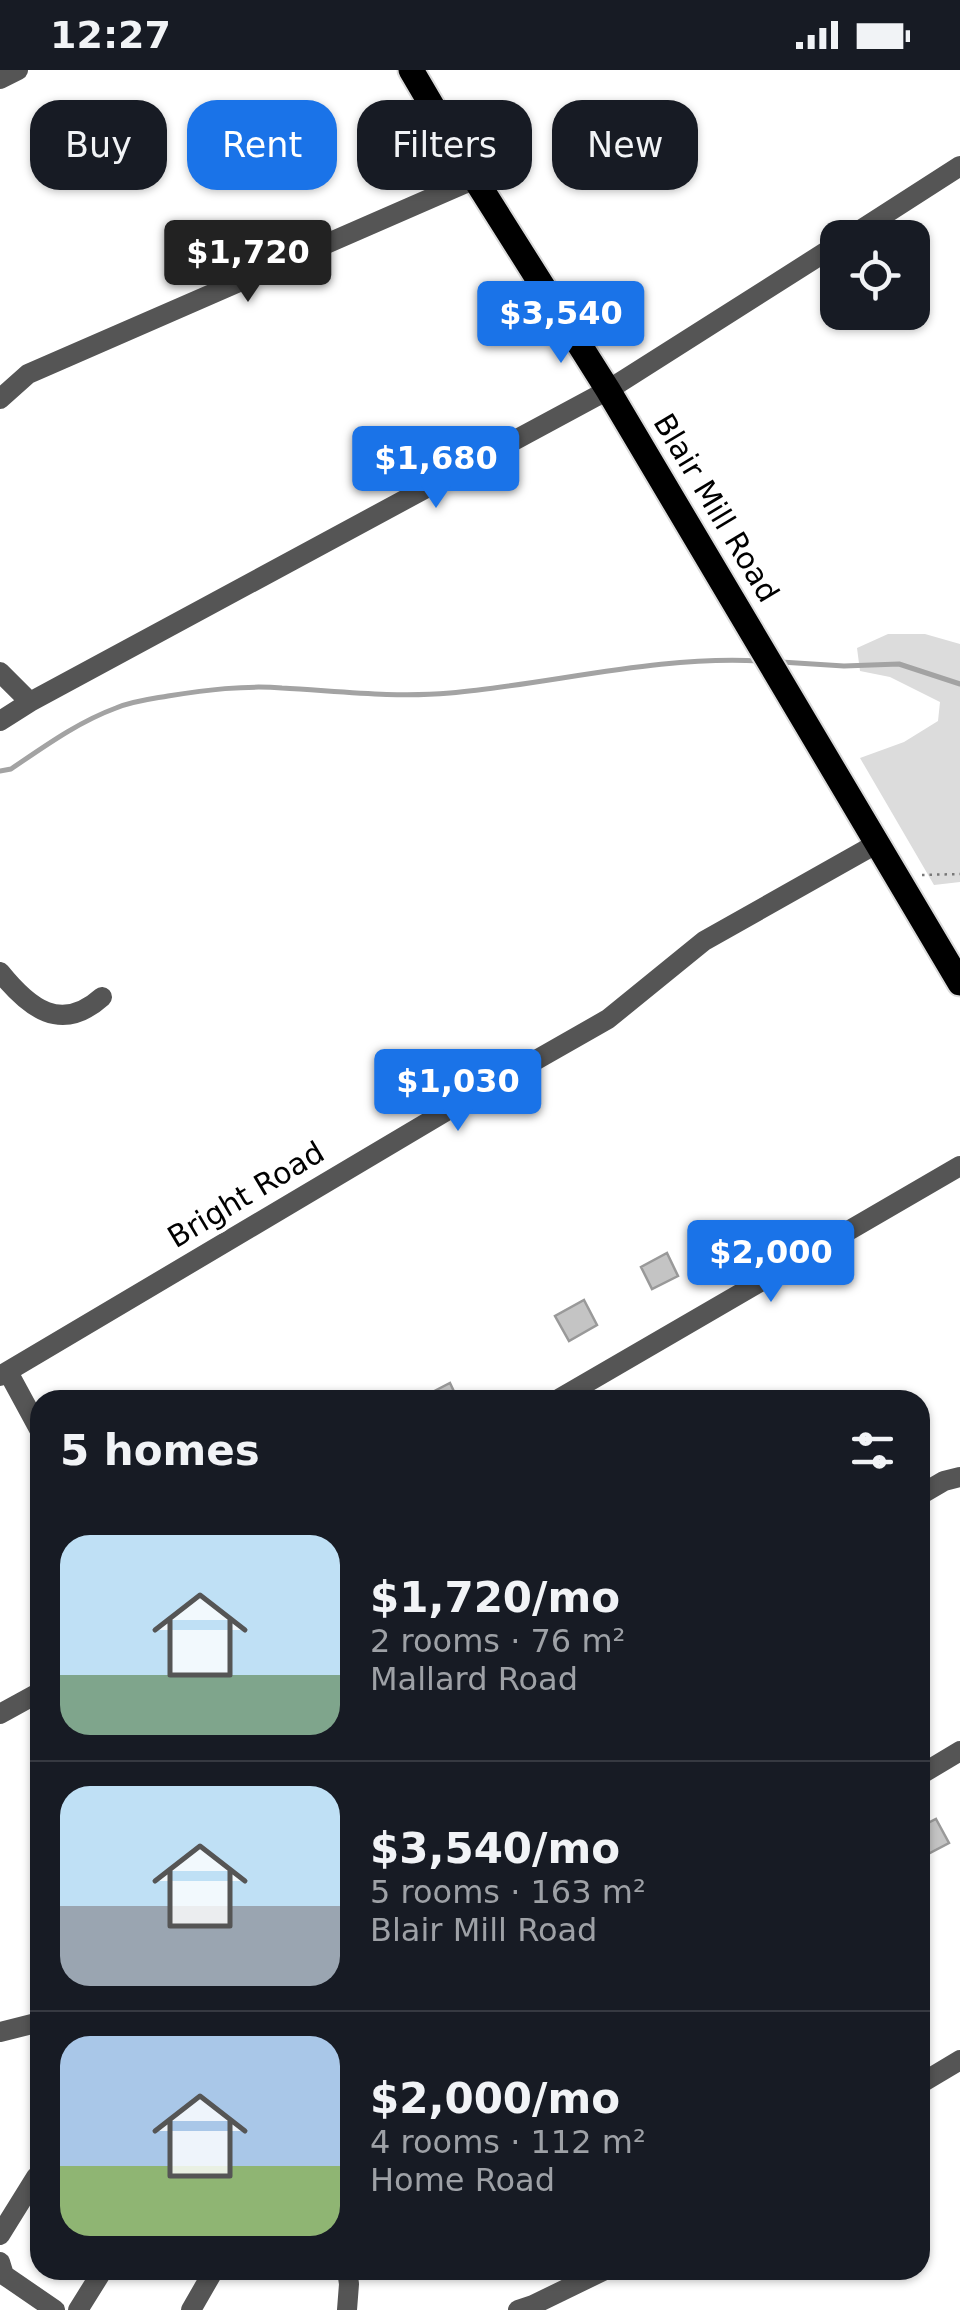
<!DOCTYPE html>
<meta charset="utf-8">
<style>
body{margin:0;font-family:"DejaVu Sans",sans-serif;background:#20242c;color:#f1f3f6;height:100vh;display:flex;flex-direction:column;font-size:38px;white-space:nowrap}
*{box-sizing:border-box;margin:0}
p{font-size:32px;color:#9ea1a6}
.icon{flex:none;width:55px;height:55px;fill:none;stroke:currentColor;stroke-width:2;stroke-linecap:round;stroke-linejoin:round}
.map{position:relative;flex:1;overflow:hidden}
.details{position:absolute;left:30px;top:1320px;width:900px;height:890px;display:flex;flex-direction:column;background:#171b24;border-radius:30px;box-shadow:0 2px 8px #0004}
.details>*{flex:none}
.hud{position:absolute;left:30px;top:30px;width:900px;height:90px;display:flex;gap:20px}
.tools{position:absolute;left:820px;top:150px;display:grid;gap:20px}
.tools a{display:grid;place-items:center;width:110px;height:110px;border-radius:20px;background:#171b24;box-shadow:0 2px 8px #0004;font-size:50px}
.price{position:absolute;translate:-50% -85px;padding:0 22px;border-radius:10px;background:#1a73e8;color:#fff;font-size:32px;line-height:65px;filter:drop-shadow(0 2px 5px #0008)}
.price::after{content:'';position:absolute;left:50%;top:60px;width:30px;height:22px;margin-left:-15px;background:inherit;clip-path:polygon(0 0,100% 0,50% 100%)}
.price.active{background:#222;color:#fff}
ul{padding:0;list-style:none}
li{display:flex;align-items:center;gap:30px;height:250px;padding:0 30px}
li+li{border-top:2px solid #363941}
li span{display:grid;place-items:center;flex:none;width:280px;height:200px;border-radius:30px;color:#555}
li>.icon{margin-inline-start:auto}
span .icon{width:120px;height:120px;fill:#fffc;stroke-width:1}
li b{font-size:42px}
h2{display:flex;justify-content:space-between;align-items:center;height:120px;padding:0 30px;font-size:42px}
.chip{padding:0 35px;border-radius:30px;background:#171b24;box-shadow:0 2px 8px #0004;font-size:35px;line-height:90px}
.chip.active{background:#1a73e8;color:#fff}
.status{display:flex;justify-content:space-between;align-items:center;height:70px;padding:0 50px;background:#171b24;direction:ltr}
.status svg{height:28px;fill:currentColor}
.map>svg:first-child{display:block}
.green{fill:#dcdcdc}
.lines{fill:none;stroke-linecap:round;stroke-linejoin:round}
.stream{stroke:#a3a3a3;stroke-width:5}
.building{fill:#c4c4c4;stroke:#999;stroke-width:2.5}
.major-casing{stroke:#dbdbdb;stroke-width:29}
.path{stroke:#777;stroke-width:2.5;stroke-dasharray:2.5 5;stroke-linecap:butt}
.minor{stroke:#555;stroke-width:20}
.major{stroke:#000;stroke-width:25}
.labels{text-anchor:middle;stroke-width:8;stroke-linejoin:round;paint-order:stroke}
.street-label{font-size:30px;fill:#000;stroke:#fff}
</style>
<div class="status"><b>12:27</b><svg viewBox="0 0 49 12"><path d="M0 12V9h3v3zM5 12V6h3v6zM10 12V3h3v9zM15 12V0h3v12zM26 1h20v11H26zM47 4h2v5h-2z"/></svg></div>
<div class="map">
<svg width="960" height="2240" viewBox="0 0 960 2240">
<rect width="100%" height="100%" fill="#fff"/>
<!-- green -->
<path class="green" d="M888 564H925L960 574V812L934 815 860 688 904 672 938 651 940 632 890 607 860 601 857 578Z"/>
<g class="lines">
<!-- stream -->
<path class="stream" d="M781 592 844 596 899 594 960 614
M0 701 11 699C45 676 78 652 116 638 133 631 151 629 168 626 206 620 244 615 282 618 338 621 393 628 450 623 551 614 659 585 760 591"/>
</g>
<!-- building -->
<path class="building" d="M667 1183 678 1206 652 1219 641 1197Z
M584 1230 597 1255 569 1271 555 1246Z
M450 1313 458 1330H417Z
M936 1749 949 1773 926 1785 920 1773V1757Z"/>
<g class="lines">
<!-- major casing -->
<g class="major-casing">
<path id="major" d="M411 0 475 109 608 320 960 913"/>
</g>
<!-- path -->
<path class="path" d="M922 805 960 804"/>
<!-- minor -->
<path class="minor" d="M0 9 18 0
M848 168 960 96
M0 329 28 304 475 109
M0 602 30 632
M0 651 30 632 608 320 838 174
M0 902C29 938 61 964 102 927
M8 1302 40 1361
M0 1306 450 1039 608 949 704 871 876 774
M557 1330 960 1096
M920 1425 944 1411 960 1407
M0 1644 40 1622
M920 1705 960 1681
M0 1962 40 1952
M920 2014 960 1990
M0 2165 36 2107H40
M0 2192 4 2205 55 2240
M78 2240 103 2200
M191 2240 214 2200
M347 2240 349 2214 347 2200
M518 2240 533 2235 605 2200"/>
<!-- major -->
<use href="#major" class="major"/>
</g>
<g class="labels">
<!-- street labels -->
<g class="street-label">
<text transform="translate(716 438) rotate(59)" y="10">Blair Mill Road</text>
<text transform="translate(246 1125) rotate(-31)" y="10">Bright Road</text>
</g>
</g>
</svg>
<div class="tools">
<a><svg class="icon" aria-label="locate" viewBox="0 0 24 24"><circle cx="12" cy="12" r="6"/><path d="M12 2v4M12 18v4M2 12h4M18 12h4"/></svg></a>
</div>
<b class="price active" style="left:248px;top:235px">$1,720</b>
<b class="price" style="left:561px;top:296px">$3,540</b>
<b class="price" style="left:436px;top:441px">$1,680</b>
<b class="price" style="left:458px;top:1064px">$1,030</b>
<b class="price" style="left:771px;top:1235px">$2,000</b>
<div class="hud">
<a class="chip">Buy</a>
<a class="chip active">Rent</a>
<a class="chip">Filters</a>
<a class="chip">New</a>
</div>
<section class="details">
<h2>5 homes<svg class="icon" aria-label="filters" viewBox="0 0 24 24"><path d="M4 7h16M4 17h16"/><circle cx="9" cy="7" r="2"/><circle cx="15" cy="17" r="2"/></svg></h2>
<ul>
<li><span style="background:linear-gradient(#bfe0f5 70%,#7fa58c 0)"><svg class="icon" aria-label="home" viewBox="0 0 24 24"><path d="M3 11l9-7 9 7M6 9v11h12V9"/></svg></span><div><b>$1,720/mo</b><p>2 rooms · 76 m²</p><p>Mallard Road</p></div></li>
<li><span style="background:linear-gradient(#bfe0f5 60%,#9aa5b1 0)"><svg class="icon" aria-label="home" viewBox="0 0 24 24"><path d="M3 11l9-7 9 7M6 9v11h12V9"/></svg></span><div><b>$3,540/mo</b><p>5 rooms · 163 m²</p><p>Blair Mill Road</p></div></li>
<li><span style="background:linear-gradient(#a9c7e8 65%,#8fb573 0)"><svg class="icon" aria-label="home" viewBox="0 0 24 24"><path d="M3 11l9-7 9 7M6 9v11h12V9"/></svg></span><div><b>$2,000/mo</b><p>4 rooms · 112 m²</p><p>Home Road</p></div></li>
</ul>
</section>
</div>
